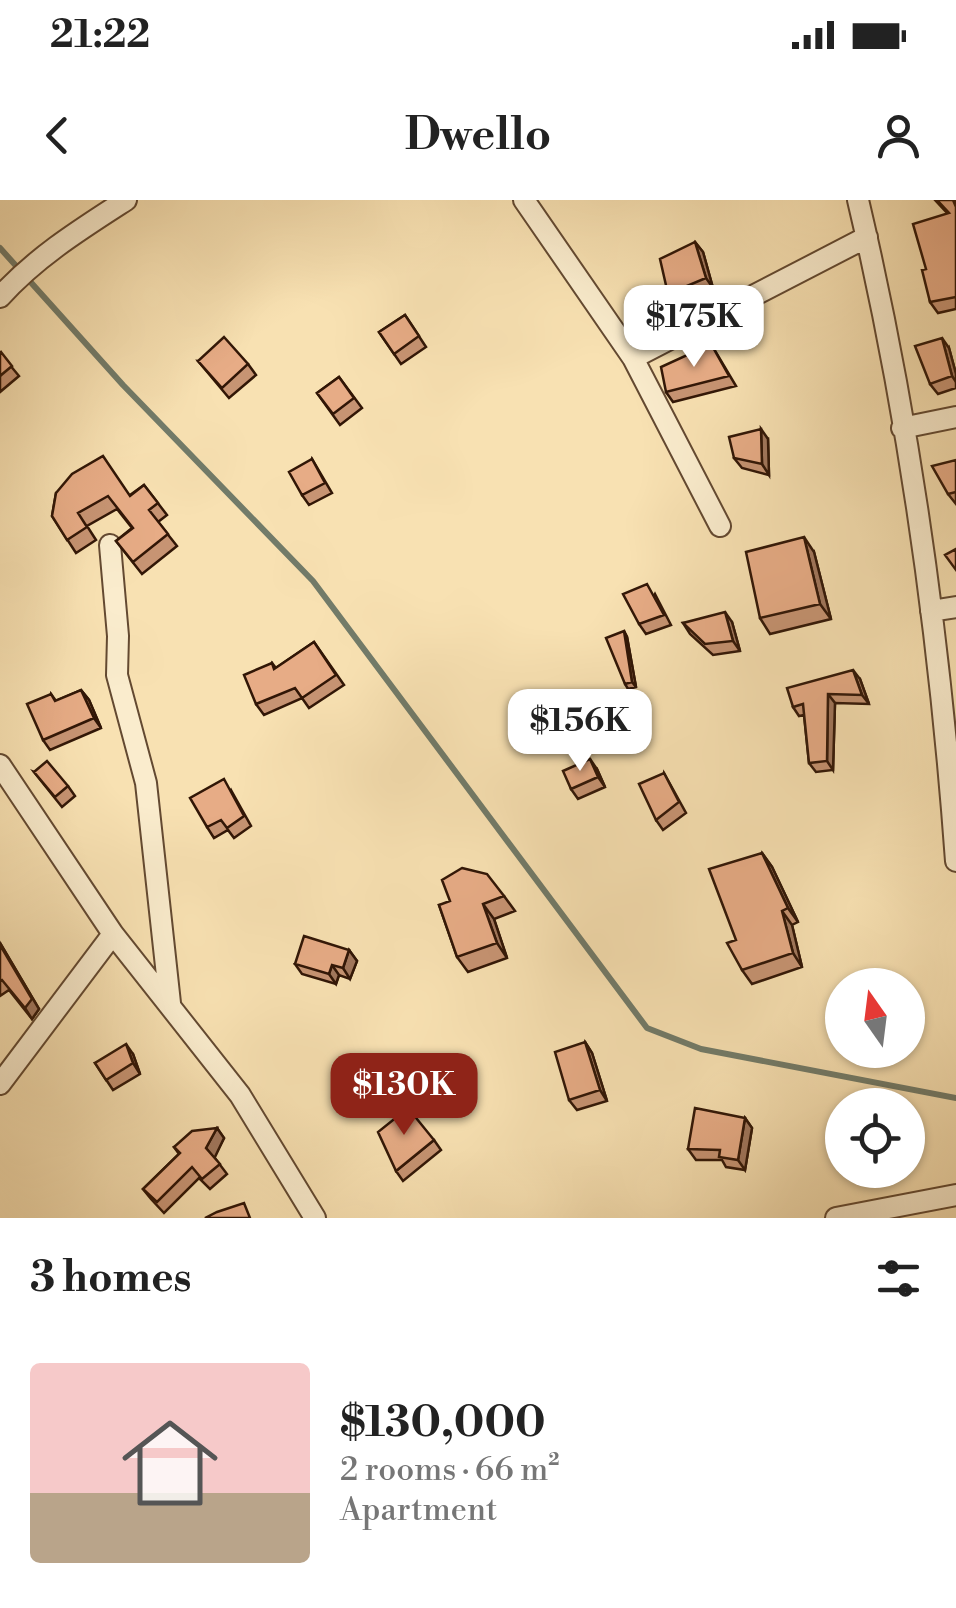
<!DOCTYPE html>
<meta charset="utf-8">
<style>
body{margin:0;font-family:"Libre Bodoni",serif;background:#f6f6f6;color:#222;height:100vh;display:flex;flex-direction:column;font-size:38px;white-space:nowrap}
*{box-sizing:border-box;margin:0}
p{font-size:32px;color:#767676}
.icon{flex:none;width:55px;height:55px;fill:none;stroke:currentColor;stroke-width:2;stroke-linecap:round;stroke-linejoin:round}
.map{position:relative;height:1018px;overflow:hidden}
.details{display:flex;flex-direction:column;background:#fff;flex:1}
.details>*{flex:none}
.needle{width:65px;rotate:346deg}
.buttons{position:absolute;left:825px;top:768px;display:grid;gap:20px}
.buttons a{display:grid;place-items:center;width:100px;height:100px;border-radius:50%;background:#fff;box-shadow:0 2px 8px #0004;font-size:50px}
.price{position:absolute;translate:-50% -85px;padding:0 22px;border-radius:20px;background:#fff;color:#222;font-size:32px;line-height:65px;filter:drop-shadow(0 2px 5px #0008)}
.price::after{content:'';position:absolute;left:50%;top:60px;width:30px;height:22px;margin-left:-15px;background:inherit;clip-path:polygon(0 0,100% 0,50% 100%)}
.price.active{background:#8f2418;color:#fff}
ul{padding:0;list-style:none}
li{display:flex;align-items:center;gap:30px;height:250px;padding:0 30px}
li span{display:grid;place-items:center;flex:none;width:280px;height:200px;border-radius:10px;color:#555}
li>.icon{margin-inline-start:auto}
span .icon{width:120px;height:120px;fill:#fffc;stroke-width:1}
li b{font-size:42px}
h2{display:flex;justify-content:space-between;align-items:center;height:120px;padding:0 30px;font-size:42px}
.status{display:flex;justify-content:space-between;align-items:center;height:70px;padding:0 50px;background:#fff;direction:ltr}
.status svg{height:28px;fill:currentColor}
header{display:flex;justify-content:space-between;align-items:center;height:130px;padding:0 30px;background:#fff;font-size:45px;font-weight:800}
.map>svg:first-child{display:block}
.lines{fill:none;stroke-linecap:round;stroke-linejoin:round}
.stream{stroke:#727b69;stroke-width:6}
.minor-casing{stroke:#634931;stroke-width:24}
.minor{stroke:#faeccd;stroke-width:20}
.wall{fill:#c79473;stroke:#311606;stroke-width:2.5}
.shaded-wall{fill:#a2785e;stroke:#311606;stroke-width:2.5}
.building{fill:#e7ac86;stroke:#311606;stroke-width:2.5}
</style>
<div class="status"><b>21:22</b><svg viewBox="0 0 49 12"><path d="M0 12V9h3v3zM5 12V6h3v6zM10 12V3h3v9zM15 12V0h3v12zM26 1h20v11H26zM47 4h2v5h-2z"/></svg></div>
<header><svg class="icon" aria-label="back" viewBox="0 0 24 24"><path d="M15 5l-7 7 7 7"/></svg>Dwello<svg class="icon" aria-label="person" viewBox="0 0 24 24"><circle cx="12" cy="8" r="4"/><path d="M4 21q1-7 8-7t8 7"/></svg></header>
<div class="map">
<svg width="956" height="1018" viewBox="0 0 956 1018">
<rect width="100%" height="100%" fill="#f8e1b2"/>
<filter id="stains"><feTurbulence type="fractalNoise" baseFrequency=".002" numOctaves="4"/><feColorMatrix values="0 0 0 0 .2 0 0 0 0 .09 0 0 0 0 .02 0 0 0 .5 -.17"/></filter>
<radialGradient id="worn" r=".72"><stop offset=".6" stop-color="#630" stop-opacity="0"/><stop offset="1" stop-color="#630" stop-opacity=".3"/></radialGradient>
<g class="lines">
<!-- stream -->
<path class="stream" d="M0 48 123 185 313 381 647 828 701 849 956 898"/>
<!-- minor casing -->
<g class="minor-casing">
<path id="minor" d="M524 0 633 158 720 326
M858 0C909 216 940 440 956 661
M0 97C36 57 81 29 126 0
M633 158 867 37
M902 228 956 217
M110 345 118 436 117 475 146 583 170 803
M931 411 956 407
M0 565 113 734 240 895 315 1018
M0 884 113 734
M836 1018 956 995"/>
</g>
<!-- minor -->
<use href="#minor" class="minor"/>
</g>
<!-- wall -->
<path class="wall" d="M935 0H956V109L938 113 930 102 926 69 947 13Z
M695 42 703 52 713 88 676 104 668 94Z
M405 115 426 147 401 164 379 132Z
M711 144 736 186 673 202 666 192Z
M949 148 956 174V188L938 194 930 184Z
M0 153 19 176 0 192Z
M198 161 248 164 256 175 229 198Z
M339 177 362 208 340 225 317 193Z
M768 239 769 275 742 268 734 258Z
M312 259 332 293 309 305 302 295Z
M956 260V304L948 294Z
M144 285 167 315 158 322 177 346 142 374 116 341 132 328 117 309 87 326 96 340 76 353 52 316 56 293 130 295Z
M814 352 831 419 770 434 760 418Z
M655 394 671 425 646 434 639 424Z
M732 422 740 451 713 455 690 434 683 423Z
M624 431 627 437 636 487 628 489 625 484Z
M314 442 344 485 309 508 302 498 264 515 256 504 272 463 276 468Z
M860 479 869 504 835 503 833 570 816 572 809 563 804 515 799 516 793 507Z
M81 490 89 500 101 528 50 550 43 540 51 494 56 501Z
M597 569 605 587 578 599 571 589Z
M34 572 68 586 75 596 62 607Z
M664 573 686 613 663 630 656 620Z
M231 590 251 626 234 638 228 630 214 638 207 627Z
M762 653 772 667 798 722 792 725 802 767 752 784 742 770 736 740Z
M504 696 515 711 494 719 507 758 468 772 457 757 439 705Z
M0 743 39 809 32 819 9 790 0 796Z
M349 750 357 761 350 779 339 775 336 784 302 774 295 764Z
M585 842 592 853 607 901 577 910 569 900Z
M133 854 140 874 113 890 95 863Z
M745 918 752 928 745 970 726 967 722 960H696L688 949Z
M217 928 224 938 214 957 227 974 210 989 199 978 164 1013 151 999 143 989 179 954 174 947Z
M434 940 441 950 403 981 396 971Z"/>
<!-- shaded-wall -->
<path class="shaded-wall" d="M695 42 703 52 713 88 706 78Z
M942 138 949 148 956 174V182L952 176Z
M761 229 768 239 769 275 762 264Z
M804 337 814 352 831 419 820 404Z
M725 412 732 422 740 451 733 441Z
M624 431 627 437 636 487 632 482Z
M853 470 860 479 869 504 862 495Z
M81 490 89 500 101 528 94 518Z
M828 494 835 503 833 570 827 561Z
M590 559 597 569 605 587 598 577Z
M762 653 772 667 798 722 788 708Z
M483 704 494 719 507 758 497 743Z
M782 711 792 725 802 767 793 753Z
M0 743 39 809 32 819 25 808Z
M349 750 357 761 350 779 343 768Z
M332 765 339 775 336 784 329 774Z
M585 842 592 853 607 901 600 890Z
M126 844 133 854 140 874 133 863Z
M745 918 752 928 745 970 738 960Z
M217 928 224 938 214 959 206 948Z"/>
<!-- building -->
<path class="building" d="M937 0H953L956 7V97L930 102 922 70 926 69 913 24 949 13Z
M695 42 706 78 668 94 660 59Z
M405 115 419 136 394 154 379 132Z
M224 137 248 164 222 188 198 161Z
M942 138 952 176 930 184 915 146Z
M711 144 729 176 666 192 661 167Z
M1 152 12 166 0 176V153Z
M339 177 354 198 333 214 317 193Z
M761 229 762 264 734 258 729 237Z
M103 256 130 296 144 285 158 303 149 310 168 334 133 362 116 341 133 328 108 296 78 313 87 327 67 340 52 316 56 293 72 274Z
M312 259 325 283 302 295 289 272Z
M956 260V292L948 294 932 266Z
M804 337 820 404 760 418 746 352Z
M956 349V370L945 355Z
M647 384 664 415 639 424 623 394Z
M725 412 733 441 705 444 683 423Z
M624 431 632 482 625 484 606 438Z
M314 442 336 475 302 498 295 488 256 504 244 475 272 463 274 469Z
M853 470 862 495 828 494 827 561 809 563 803 504 793 507 787 488Z
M81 490 94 518 43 540 27 504 51 494 55 501Z
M590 559 598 577 571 589 563 571Z
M47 561 68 586 55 597 34 572Z
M664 573 679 602 656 620 639 584Z
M224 579 244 616 227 628 221 620 207 627 190 598Z
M762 653 788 708 782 711 793 753 742 770 727 743 736 740 709 669Z
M462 668 487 674 504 696 483 704 497 743 457 757 439 705 450 701 442 680Z
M304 736 349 750 343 768 332 765 329 774 295 764Z
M0 745 32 799 25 808 2 780 0 781Z
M585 842 600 890 569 900 555 852Z
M126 844 133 863 106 880 95 863Z
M408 908 434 940 396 971 378 932Z
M695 908 745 918 738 960 719 957 720 950 688 949Z
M217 928 206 948 220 964 202 979 192 967 157 1002 143 989 180 953 174 947 192 931Z
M244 1003 250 1018H205L217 1012Z"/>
<rect width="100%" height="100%" filter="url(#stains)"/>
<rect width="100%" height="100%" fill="url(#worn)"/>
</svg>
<div class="buttons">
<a><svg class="needle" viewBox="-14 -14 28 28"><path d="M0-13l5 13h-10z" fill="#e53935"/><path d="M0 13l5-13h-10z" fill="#767676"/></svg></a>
<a><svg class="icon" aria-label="locate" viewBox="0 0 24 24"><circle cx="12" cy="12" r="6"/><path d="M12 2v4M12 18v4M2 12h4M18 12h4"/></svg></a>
</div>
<b class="price" style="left:694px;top:170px">$175K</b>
<b class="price" style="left:580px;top:574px">$156K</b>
<b class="price active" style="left:404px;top:938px">$130K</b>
</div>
<section class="details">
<h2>3 homes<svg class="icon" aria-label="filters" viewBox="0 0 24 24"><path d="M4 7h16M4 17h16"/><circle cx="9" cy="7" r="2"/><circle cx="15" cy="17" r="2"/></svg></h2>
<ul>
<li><span style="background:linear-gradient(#f6c9c9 65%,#b9a48a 0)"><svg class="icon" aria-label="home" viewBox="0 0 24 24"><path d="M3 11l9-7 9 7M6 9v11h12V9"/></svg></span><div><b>$130,000</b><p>2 rooms · 66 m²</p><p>Apartment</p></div></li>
</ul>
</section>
